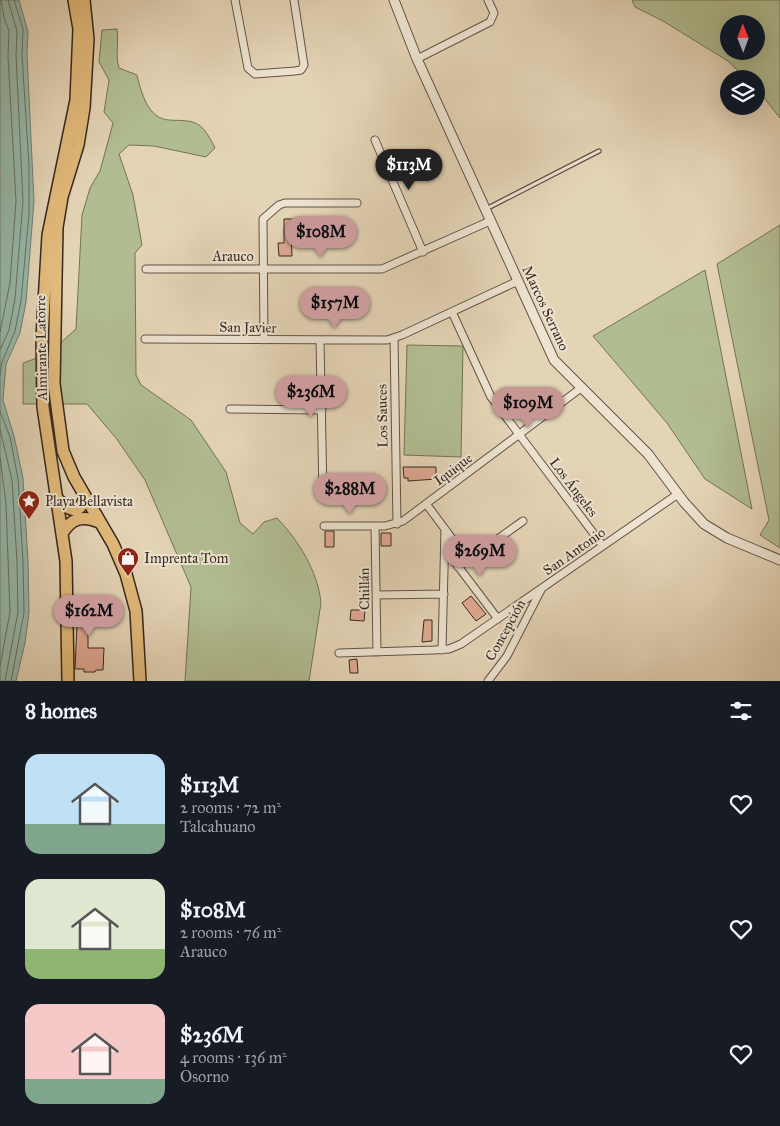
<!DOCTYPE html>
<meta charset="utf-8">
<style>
body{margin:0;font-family:"IM FELL Great Primer",serif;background:#20242c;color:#f1f3f6;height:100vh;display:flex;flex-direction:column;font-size:19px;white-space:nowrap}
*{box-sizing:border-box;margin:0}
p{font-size:16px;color:#9ea1a6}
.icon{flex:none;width:28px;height:28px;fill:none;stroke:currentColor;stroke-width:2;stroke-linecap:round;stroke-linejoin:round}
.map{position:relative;height:681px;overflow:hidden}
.panel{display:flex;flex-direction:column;background:#171b24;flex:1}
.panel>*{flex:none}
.needle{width:32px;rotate:359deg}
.controls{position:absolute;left:720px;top:15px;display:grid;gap:10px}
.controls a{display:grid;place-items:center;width:45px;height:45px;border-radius:50%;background:#171b24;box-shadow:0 5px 20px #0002;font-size:25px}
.price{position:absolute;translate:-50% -42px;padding:0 11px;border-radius:18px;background:#c59692;color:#111;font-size:16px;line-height:32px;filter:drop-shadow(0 1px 2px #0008)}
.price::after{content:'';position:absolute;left:50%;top:30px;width:15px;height:11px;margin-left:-8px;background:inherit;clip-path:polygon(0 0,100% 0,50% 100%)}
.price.selected{background:#222;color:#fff}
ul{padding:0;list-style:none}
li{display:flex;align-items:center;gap:15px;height:125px;padding:0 25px}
li span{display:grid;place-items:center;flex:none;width:140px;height:100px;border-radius:15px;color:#555}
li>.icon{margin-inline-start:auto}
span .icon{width:60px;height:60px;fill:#fffc;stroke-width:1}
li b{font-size:21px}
h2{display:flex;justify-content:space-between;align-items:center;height:60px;padding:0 25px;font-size:21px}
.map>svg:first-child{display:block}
.green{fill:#b1bd91;stroke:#747258;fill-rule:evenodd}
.water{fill:#96b8aa;stroke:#707e73}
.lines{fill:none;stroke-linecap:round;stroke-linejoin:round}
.shore{stroke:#667065;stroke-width:1}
.building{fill:#e0a992;stroke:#362820}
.service-casing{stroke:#625346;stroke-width:5.5}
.minor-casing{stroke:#625346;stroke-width:9}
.tertiary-casing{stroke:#625346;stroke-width:11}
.primary-casing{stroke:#362820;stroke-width:14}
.service{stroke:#ede3d0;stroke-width:3}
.minor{stroke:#ede3d0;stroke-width:7}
.tertiary{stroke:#ede3d0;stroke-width:9}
.primary{stroke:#e2ba7b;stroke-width:11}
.labels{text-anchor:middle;stroke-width:4;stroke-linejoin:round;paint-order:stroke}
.street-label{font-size:14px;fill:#362820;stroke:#ede3d0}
.poi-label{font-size:14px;fill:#362820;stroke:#ede3d0;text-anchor:start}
</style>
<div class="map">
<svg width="780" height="681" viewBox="0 0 780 681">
<rect width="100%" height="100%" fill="#e4d4b6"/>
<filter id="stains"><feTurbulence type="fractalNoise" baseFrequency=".004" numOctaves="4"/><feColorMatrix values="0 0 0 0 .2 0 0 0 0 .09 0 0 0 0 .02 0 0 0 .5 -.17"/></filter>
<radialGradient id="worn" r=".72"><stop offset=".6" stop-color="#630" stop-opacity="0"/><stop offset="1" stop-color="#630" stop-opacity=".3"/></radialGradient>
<!-- green -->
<path class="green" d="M632 0H780V118L756 88V79H746L728 61 663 21 635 7ZM729 24H756V51H729Z
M117 29C119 43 115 55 119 68L137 75C141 92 148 119 169 120 179 121 190 119 199 125 206 130 211 140 215 148L206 157 154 146 129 145 119 154 133 195 142 245 135 253 136 375 141 385 191 420 226 472 240 523 253 534 264 522 277 518C298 540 318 571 321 603L309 681H185L191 587 145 480 116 438 87 404H23V363L48 354 76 329 82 215 90 188 100 171 113 123 104 112 109 80 99 62 102 30Z
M780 225V548L760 535 769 520 717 264Z
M705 270 752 509 705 479 667 423 593 336Z
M407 345 463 346 461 457 404 455Z"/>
<!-- water -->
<path class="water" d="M0 0H19L28 32 27 55 34 201 26 302 20 333 6 364 3 400 14 436 23 478 28 561 29 613 25 643 16 681H0Z"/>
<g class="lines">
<!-- shore -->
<path class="shore" d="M0 332 10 283 16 201 8 56 9 31 4 18 1 0
M0 350 9 330 15 299 23 201 16 55 17 31 8 0
M0 375 2 362 15 331 21 301 29 214V165L22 55 23 29 14 0
M0 411 10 437 18 479 23 561 24 613 11 681
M0 429 12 480 17 561 18 612 5 681
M0 457 6 504 10 612 0 666"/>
</g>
<!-- building -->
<path class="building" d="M284 219H293V231H291L292 256H279L278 243H284Z
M403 467H436V479L408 481V478H404Z
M325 531H334V547H325Z
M381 533H391V546H381Z
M471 596 486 614 476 621 462 603Z
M86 600H94V604H104L103 625H88V648H104L103 670H96L95 672H84V669H75L78 602 86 603Z
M351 610H365L364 621 350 620Z
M424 620H432V641L422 642Z
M357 659 358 673H350L349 660Z"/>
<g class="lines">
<!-- service casing -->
<g class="service-casing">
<path id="service" d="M486 209 599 151"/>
</g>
<!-- minor casing -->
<g class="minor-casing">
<path id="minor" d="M235 0 248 68 255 74 295 71 301 70 304 65 294 0
M417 59 490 22 494 13 488 0
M375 140 423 252
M146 269H382L490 221
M452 312 491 397 603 546
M394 338 397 524
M145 339 387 340 402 335 518 281
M264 340 263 219 279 205 285 203H357
M320 340 323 496
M230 409 322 410
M427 505 468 560
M324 526H385L403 521 581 388
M375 526 377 652
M445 549 498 619
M458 567 523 521
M377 595 444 594
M442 650 445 529
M339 653 434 650 449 649 461 644 678 494
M488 681 507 656 541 590"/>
</g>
<!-- tertiary casing -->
<g class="tertiary-casing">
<path id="tertiary" d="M394 0 417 59 554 360 648 454 684 502 704 524 727 538 780 560"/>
</g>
<!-- primary casing -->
<g class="primary-casing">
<path id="primary" d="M84 0 88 39 84 108 78 145 62 197 57 227 54 384 63 451 74 477 113 544 126 574 136 611 140 681
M56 497C66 509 80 518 85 496
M63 532C72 518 83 515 99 522
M68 681 66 561 43 407 42 337 48 235 76 100 79 29 74 0"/>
</g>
<!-- service -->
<use href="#service" class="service"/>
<!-- minor -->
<use href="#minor" class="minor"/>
<!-- tertiary -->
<use href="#tertiary" class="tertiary"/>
<!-- primary -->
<use href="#primary" class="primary"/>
</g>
<!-- icons -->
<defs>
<g id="sight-pin" transform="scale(1.125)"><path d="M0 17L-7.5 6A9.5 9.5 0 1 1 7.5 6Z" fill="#8f2418" stroke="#ede3d0"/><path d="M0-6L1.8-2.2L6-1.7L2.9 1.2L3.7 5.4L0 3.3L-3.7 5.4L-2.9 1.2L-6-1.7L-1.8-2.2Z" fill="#fff"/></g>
<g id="shop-pin" transform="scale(1.125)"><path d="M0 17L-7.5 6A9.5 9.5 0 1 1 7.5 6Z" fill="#8f2418" stroke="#ede3d0"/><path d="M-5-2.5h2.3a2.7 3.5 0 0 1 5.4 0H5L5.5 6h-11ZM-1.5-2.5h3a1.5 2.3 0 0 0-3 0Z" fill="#fff"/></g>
</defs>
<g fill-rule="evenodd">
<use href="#sight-pin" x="29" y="501"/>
<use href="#shop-pin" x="128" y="558"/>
</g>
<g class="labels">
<!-- street labels -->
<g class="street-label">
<text x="233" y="261">Arauco</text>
<text transform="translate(546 308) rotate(65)" y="5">Marcos Serrano</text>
<text transform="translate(248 327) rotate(1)" y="5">San Javier</text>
<text transform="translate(41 348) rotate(-91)" y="5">Almirante Latorre</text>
<text transform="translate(382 416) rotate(-91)" y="5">Los Sauces</text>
<text transform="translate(453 469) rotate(-37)" y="5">Iquique</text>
<text transform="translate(574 487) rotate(53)" y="5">Los Ángeles</text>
<text transform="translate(574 551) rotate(-35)" y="5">San Antonio</text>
<text transform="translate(364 589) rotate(-91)" y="5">Chillán</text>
<text transform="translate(505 630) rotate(-61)" y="5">Concepción</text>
</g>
<!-- poi labels -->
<g class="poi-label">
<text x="45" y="506">Playa Bellavista</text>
<text x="144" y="563">Imprenta Tom</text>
</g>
</g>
<rect width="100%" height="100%" filter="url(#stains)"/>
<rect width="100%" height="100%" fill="url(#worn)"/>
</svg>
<div class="controls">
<a><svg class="needle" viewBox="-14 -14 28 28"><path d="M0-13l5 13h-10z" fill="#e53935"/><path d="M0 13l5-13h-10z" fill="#9ea1a6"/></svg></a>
<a><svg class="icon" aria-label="layers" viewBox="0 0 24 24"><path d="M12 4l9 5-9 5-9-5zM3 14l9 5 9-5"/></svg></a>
</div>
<b class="price selected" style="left:409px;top:191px">$113M</b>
<b class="price" style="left:321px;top:258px">$108M</b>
<b class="price" style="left:335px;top:329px">$157M</b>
<b class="price" style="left:311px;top:418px">$236M</b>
<b class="price" style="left:528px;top:429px">$109M</b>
<b class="price" style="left:350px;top:515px">$288M</b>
<b class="price" style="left:480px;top:577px">$269M</b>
<b class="price" style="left:89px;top:637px">$162M</b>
</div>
<section class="panel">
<h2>8 homes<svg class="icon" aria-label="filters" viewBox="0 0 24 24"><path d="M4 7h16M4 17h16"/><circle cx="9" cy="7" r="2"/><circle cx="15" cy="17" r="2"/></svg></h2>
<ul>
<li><span style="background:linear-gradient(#bfe0f5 70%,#7fa58c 0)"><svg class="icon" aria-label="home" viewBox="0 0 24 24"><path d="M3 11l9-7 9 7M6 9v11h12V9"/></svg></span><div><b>$113M</b><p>2 rooms · 72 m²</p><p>Talcahuano</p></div><svg class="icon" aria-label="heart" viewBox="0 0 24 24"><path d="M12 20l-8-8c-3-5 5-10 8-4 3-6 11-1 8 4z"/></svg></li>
<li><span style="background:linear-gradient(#dfe7d0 70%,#8fb573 0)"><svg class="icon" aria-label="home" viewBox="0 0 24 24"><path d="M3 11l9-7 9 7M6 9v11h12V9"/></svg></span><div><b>$108M</b><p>2 rooms · 76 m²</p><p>Arauco</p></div><svg class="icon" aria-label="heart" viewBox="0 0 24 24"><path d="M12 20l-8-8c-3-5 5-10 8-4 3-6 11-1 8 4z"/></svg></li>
<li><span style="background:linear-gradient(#f6c9c9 75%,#7fa58c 0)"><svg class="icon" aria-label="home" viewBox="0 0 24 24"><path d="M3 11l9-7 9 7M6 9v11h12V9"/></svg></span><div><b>$236M</b><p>4 rooms · 136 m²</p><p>Osorno</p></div><svg class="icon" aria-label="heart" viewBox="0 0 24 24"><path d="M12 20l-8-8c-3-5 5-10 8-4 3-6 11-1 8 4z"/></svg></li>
</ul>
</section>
